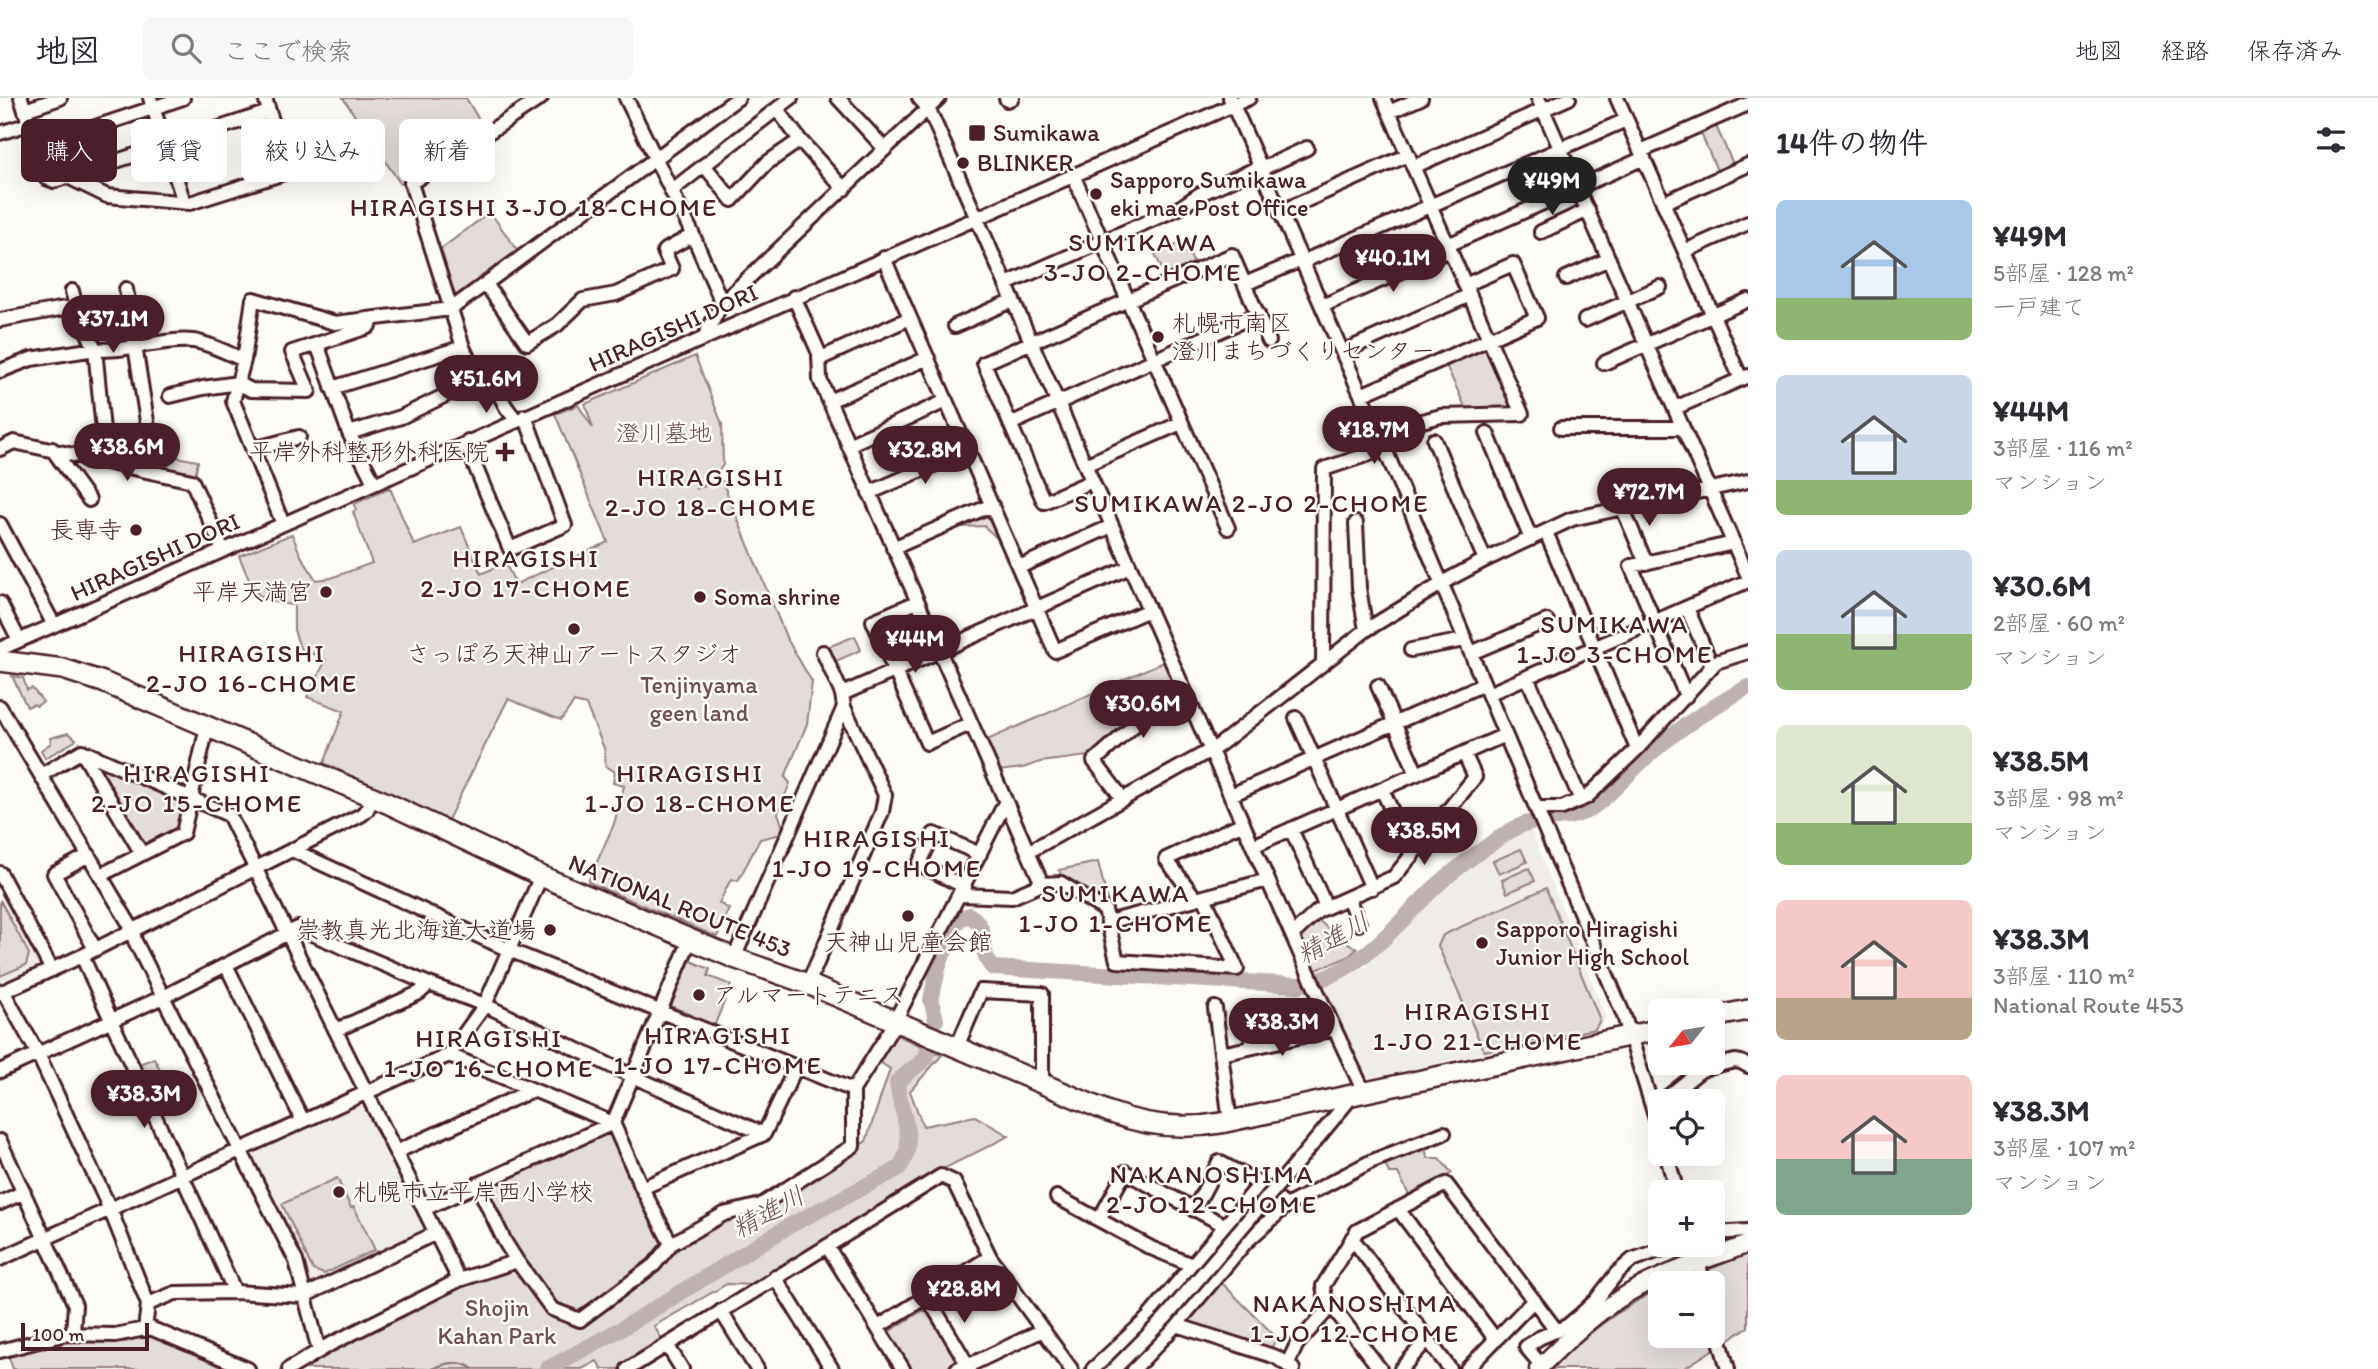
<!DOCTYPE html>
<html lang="ja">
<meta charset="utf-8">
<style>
body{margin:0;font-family:Itim,"Klee One",sans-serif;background:#f7f7f7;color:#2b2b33;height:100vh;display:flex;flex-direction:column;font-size:26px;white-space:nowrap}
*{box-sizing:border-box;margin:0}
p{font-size:23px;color:#7c7c81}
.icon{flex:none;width:38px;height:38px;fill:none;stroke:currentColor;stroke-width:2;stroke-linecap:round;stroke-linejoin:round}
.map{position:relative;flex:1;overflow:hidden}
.sheet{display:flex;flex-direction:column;background:#fff;width:630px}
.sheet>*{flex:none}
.top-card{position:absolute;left:21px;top:21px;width:665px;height:63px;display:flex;gap:14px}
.needle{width:46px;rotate:240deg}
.tools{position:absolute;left:1648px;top:900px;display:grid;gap:14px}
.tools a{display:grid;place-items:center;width:77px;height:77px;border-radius:10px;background:#fff;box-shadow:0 7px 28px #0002;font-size:35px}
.scale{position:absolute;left:21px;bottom:18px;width:128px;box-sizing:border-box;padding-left:7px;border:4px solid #4a1f2b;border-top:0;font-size:19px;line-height:24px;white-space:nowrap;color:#4a1f2b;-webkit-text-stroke:5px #fdfcf7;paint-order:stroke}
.price{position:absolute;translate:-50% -60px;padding:0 16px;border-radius:24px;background:#4a1f2b;color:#fff;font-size:23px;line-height:46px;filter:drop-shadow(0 2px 4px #0008)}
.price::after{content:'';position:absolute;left:50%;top:42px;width:21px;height:16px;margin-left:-10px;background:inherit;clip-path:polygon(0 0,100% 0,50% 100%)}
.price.selected{background:#222;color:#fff}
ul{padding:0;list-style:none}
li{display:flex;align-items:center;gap:21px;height:175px;padding:0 28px}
li span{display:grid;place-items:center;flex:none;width:196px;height:140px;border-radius:10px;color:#555}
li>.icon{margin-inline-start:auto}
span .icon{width:84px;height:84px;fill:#fffc;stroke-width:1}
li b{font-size:30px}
h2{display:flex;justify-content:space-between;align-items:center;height:84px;padding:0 28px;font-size:30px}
.pill{padding:0 24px;border-radius:10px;background:#fff;box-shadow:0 7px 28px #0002;font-size:24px;line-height:63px}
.pill.selected{background:#4a1f2b;color:#fff}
header{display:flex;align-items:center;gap:42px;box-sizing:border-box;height:98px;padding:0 35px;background:#fff;border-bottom:2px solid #e1e1e2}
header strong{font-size:33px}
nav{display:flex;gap:38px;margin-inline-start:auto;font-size:24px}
.search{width:490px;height:63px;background:#f7f7f7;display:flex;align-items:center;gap:18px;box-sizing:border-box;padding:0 24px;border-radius:10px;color:#7c7c81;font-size:26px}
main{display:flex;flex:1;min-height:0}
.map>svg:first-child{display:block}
.built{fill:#f0ece8}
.green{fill:#e3dcda;stroke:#967e82;stroke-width:2}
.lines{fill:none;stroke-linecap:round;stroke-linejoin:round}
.stream{stroke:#91777b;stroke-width:2.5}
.river{stroke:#c0b1b1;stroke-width:16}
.minor-casing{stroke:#4a1f2b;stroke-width:18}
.major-casing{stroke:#4a1f2b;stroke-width:21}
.highway-casing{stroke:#4a1f2b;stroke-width:24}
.minor{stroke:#fdfcf7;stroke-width:12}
.major{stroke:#fdfcf7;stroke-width:16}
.highway{stroke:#fdfcf7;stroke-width:19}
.minor-bridge-casing{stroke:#4a1f2b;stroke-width:18;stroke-linecap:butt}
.minor-bridge{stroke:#fdfcf7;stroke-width:12}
.poi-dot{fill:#4a1f2b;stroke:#fdfcf7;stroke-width:2.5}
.labels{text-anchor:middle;stroke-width:5;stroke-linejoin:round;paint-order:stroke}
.poi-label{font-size:24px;fill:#4a1f2b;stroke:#fdfcf7;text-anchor:start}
.street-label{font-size:24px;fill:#4a1f2b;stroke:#fdfcf7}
.park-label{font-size:24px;fill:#704e57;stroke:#fdfcf7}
.neighbourhood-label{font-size:26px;letter-spacing:2px;fill:#4a1f2b;stroke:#fdfcf7}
.water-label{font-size:26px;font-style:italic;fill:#73525a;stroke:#fdfcf7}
</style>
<header>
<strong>地図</strong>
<div class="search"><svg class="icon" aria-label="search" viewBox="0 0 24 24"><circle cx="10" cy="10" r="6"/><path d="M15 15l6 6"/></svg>ここで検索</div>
<nav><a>地図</a><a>経路</a><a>保存済み</a></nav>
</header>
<main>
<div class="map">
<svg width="1748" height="1271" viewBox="0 0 1748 1271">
<rect width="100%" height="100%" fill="#fdfcf7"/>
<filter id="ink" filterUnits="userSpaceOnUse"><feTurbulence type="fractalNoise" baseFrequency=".0143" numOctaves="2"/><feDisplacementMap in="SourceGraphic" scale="14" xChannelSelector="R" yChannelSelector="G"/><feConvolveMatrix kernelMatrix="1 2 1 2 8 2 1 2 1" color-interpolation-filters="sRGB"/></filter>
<g filter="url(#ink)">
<!-- built -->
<path class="built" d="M1531 732 1606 919 1600 930 1371 980 1364 977 1324 887 1367 868 1402 829 1481 761 1496 750Z
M0 788 41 866 0 884Z
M363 1005 367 1006 427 1129 426 1133 308 1188 301 1159 251 1059 252 1055Z"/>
<!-- green -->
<path class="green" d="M343 0H466L485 32 406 86 400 85Z
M1715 26 1734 68 1718 75 1700 33Z
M490 114 520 156 458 200 455 198 441 151Z
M1184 143 1195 168 1166 180 1155 156Z
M1481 249 1487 251 1512 308 1509 312 1467 313 1445 265Z
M695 258 722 326 723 367 711 383 695 391 722 383 786 539 812 584 807 626 785 679 790 685 778 715 785 735 760 741 738 783 731 781 719 805 729 811 717 839 588 784 614 726 624 688 613 685 615 674 606 668 604 650 586 607 574 604 561 622 508 601 447 724 324 665 344 613 307 599 326 562 300 550 294 532V507C251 503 255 494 239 458L292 436 300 456 316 482 331 480 372 465 353 414 356 412 354 406 390 390 414 447 461 429 481 476 505 465 516 486 608 444 555 316 578 307 593 330 585 306Z
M150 354 198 363 195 379 147 370Z
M991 413 1003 442 999 444C995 436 989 434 984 428L963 429 960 426Z
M855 538 861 552 834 564 828 549Z
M1165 563 1175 585 1090 662 1088 658 1040 664 1023 670 998 673 985 643Z
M12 578 23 580 27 592 32 590 43 604 36 608 34 606 27 609Z
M68 635 76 641 75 643 45 660 41 652 51 645 50 640Z
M98 667 183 703 184 706 179 730 145 748 142 747 95 669Z
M1521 751 1527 764 1499 776 1493 763Z
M1098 764 1109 808 1063 779 1059 772Z
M1529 770 1535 783 1507 795 1502 782Z
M1546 790 1600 922 1595 931 1484 953 1438 848 1443 837Z
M0 802 29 856 26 867 0 878Z
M1316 819C1322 828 1346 843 1357 851L1348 859 1314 873 1299 836Z
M686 861 710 871 708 878 731 887 713 931 691 921 692 917 666 906Z
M894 936 942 957 910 993 923 1028 975 1018 1009 1038 939 1073 757 1187 727 1186 654 1228 663 1243 618 1271H602L597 1263 582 1271H297L453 1189 515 1168 549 1215 580 1226 672 1153 720 1124 761 1113 866 1043 890 971 878 963Z
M154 960 162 975 140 985 132 969Z
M607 1033 611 1034 666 1144 651 1163 578 1218 556 1207 513 1149 488 1095 490 1087Z
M1423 1045 1428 1060H1439L1452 1075 1410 1099 1398 1075H1389L1384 1064Z
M337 1080 351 1110 354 1109 375 1152 324 1176 313 1172 282 1106Z
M1748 1156V1229L1683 1271H1550C1584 1238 1618 1211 1661 1190V1237H1713V1185H1674Z
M1222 1185 1277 1240 1270 1252 1181 1229Z
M922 1213H926L957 1263 955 1269 948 1271H906L887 1235Z
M148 1237 232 1271H13L8 1257 68 1240 125 1244Z"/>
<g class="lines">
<!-- stream -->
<path class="stream" d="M432 1271C446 1265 460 1261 473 1271"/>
<!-- river -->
<path class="river" d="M936 922 931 901 939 867 955 827 960 821 969 817C992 831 976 852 993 870L1299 887C1359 876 1390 833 1431 793 1449 776 1469 761 1489 747 1502 738 1517 727 1532 724 1552 719 1576 722 1593 709 1614 694 1631 672 1651 655 1681 628 1714 608 1748 589
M547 1271 621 1231 789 1128 898 1071C920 1046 899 1012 897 984L926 960 928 952"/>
<!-- minor casing -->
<g class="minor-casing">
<path id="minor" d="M21 0 46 80 54 83 269 14
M150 0 184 104
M626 0 693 137 722 205
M838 0 885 51
M919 0 928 10 934 23 1314 887 1364 994
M1006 0 1007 2 1012 0
M1230 0 1381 342 1624 918 1661 1037
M1538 0 1748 478
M1617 0 1741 281
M777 11 800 42 844 91
M25 12 60 0
M1389 14 1421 0
M0 35 29 26
M35 49 183 0
M1641 53 1748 6
M704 67 732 102 767 65 800 42
M1413 69 1569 0
M1261 71 1307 50
M1073 77 1228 430
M68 79 107 98 190 105 288 74 265 0
M671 93 791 0
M1663 105 1748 67
M1280 114 1408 57
M1541 134 1588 112
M1448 147 1644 60
M1685 153 1748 125
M884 160 1055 553 1149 512
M1302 164 1626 22
M1566 180 1609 161
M486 186 527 245 557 227 583 202 616 196 672 171 664 153 693 137
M1006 186 1181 109 1200 96 1260 69
M1245 186 1301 162
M126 191 149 336
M72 193 76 208 95 251 103 332
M794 199 819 255 820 282 1028 754 1218 648 1366 532 1451 480 1485 462 1572 421 1748 383
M1322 208 1450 152
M374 220 368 229 317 246 349 335 374 385
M0 222 76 208
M1585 222 1660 189
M955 228 1013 202
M705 238 722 205 939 0
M1342 254 1470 197
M819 261 910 220
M1604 265 1748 202
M0 273 31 261 95 251C123 255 163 240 193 243 210 245 229 256 244 262
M332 290 463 249
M1361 297 1537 220 1513 166 1465 187
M170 298 203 290 238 285 251 292 309 293 292 254 317 246
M829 303 928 260
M1675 310 1748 278
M516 322 506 309 495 288 479 284 463 249 411 85 541 0
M1010 326 1258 216
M1561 330H1683
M349 335 401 319 450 295 479 284
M1377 335 1441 318 1522 316 1383 0
M1487 335 1531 441
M1434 342 1485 462
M468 343 470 356 510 451 565 427 525 318
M848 347 946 303
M0 351 14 344 192 383 223 452
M52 351 89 402
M253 351 299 339
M1085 367 1181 325
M1092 383 1044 404 984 265 1232 157 1269 243
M869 395 968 352
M1622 409 1646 465
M1356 425 1359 490 1366 532
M0 426 54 527
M283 426 233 303 244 262 253 201 335 225 451 211 738 0
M1546 434 1637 651
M893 450 992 407
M1019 469 1112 428
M917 504 873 523 927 645 970 626
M0 505 19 542
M1687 510 1712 568
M0 551 1249 0
M1411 552 1465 542
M1471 555 1547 523
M1323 565 1324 371 1384 351
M1527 579 1581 702
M1378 588 1417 676
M842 596 1130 469
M1488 596 1748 483
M1686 598 1631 468 1734 445
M0 609 133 832 135 843 296 1163 319 1253
M1296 620 1372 790
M82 654 142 756
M41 677 82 653 229 717 459 1182
M1382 691 1412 758
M1231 697 1484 586
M1123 701 1094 663 1181 586
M1536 710H1562L1587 699 1637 651 1716 564 1748 554
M1291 731 1326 809
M1253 748 1505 637
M292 752 509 852 853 992
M1028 754 1042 786
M89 757 54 776 95 851
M0 775 52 872
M101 777 183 735 207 629
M965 789 919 766 934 736 980 756
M961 797 1012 799 1042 786 1061 785 1105 812 1117 863 1237 871 1204 799
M1348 800 1359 826
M1196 801 1166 761 1243 725
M1108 824 1268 782
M1292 837 1318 813 1394 779 1475 679 1464 655
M82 858 235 1194
M734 860 844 609
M227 869 303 1023
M808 886 882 714 885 697 844 609 842 596 823 554
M3 893 38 956 110 1111 148 1206 145 1232
M0 895 82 858 361 717 367 712 373 699
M1215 910 1230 1023
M1248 924 1253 949
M336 932 419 895 429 886
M957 949 981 893 1042 896V985
M1222 956 1334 931
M449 957 613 1025 642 1090 671 1146 724 1116 761 1107 853 1048V992L890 933 1005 705
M0 973 165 898 298 830 429 886 485 907 632 978 764 1036
M1651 1005 1666 1000 1700 973 1709 969 1735 963 1741 964 1748 968
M1316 1042 1353 997
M0 1043 75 1207 73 1235
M396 1054 533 992
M1666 1055 1677 1094
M642 1090 764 1036 796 969
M1057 1099 1151 1150 1192 1167
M0 1105 24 1094
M424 1111 613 1025 690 842
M1398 1111 1496 1242
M1194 1112 1219 1064 1260 1086 1286 1108
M1099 1122 1125 1074 1226 1128
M1713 1135 1748 1133
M1352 1140 1450 1271
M1693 1146 1704 1185
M827 1148 903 1271
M0 1161 449 957 485 907 541 778
M517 1163 552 1211 580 1222 654 1167 671 1146
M775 1179 832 1271
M927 1198 970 1271
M148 1206 175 1195 235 1194 304 1198 436 1135
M721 1213 757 1271
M1713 1218 1728 1271
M1176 1227 1276 1259 1293 1271
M878 1229 990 1159
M667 1247 682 1271
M0 1253 66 1236 115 1237 150 1230 248 1271
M1287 1267 1297 1246 1332 1207
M1541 1267 1526 1249 1539 1240 1567 1228 1579 1218 1596 1202 1617 1175 1632 1162 1676 1146
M289 1271 329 1247 459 1182 517 1163 505 1144 477 1086
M628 1271 941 1078 954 1084 990 1159 1071 1271
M957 1271 974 1265 1043 1232
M1093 1271 1147 1221 1260 1086
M1134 1271 1176 1227 1246 1144 1286 1108 1370 1064 1444 1035
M1380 1271 1325 1199 1323 1188 1357 1133 1446 1086 1557 1233
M1401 1271 1428 1241
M1467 1271 1534 1202"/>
</g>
<!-- major casing -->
<g class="major-casing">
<path id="major" d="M1538 1271C1570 1239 1602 1208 1643 1187 1676 1170 1713 1160 1748 1146"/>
</g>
<!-- highway casing -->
<g class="highway-casing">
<path id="highway" d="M0 563 63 571 103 584 387 705 541 778 734 860 808 886 1109 1014C1146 1028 1183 1032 1221 1025L1661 931
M1713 919 1748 912"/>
</g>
<!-- minor -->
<use href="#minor" class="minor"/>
<!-- major -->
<use href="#major" class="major"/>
<!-- highway -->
<use href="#highway" class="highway"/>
<!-- minor-bridge casing -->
<g class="minor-bridge-casing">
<path id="minor-bridge" d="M1114 1271 1165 1220 1316 1042"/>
</g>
<!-- minor-bridge -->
<use href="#minor-bridge" class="minor-bridge"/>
</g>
</g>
<!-- markers -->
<g class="poi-dot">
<rect x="968" y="26" width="18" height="18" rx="3.5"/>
<circle cx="963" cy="65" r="7"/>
<circle cx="1096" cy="96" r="7"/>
<circle cx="1158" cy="239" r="7"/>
<path d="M501.5 343.5h7v7h7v7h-7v7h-7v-7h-7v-7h7z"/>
<circle cx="136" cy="432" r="7"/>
<circle cx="326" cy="494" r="7"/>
<circle cx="700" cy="499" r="7"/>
<circle cx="574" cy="531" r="7"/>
<circle cx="908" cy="818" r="7"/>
<circle cx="550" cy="832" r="7"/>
<circle cx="1482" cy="845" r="7"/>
<circle cx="699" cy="897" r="7"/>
<circle cx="339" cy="1094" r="7"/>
</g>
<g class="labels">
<!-- poi labels -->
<g class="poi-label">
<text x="993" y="43">Sumikawa</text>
<text x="977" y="73">BLINKER</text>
<text x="1110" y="90">Sapporo Sumikawa<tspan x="1110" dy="28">eki mae Post Office</tspan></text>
<text x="1172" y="233">札幌市南区<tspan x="1172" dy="28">澄川まちづくりセンター</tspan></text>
<text x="489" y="362" text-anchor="end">平岸外科整形外科医院</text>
<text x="122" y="440" text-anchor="end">長専寺</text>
<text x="312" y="502" text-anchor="end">平岸天満宮</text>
<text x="714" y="507">Soma shrine</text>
<text x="574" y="564" text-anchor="middle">さっぽろ天神山アートスタジオ</text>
<text x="1496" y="839">Sapporo Hiragishi<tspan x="1496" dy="28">Junior High School</tspan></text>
<text x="536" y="840" text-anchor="end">崇教真光北海道大道場</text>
<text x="908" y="852" text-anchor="middle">天神山児童会館</text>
<text x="713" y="905">アルマートテニス</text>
<text x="353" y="1102">札幌市立平岸西小学校</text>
</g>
<!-- street labels -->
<g class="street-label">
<text transform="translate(673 230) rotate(-24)" y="8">HIRAGISHI DORI</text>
<text transform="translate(155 459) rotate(-24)" y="8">HIRAGISHI DORI</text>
<text transform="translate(680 808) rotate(22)" y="8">NATIONAL ROUTE 453</text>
</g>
<!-- park labels -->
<g class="park-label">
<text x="664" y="343">澄川墓地</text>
<text x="699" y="595">Tenjinyama<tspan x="699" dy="28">geen land</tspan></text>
<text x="497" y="1218">Shojin<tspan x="497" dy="28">Kahan Park</tspan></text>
</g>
<!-- neighbourhood labels -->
<g class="neighbourhood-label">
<text x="534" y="118">HIRAGISHI 3-JO 18-CHOME</text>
<text x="1143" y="153">SUMIKAWA<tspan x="1143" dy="30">3-JO 2-CHOME</tspan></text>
<text x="711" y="388">HIRAGISHI<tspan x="711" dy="30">2-JO 18-CHOME</tspan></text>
<text x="1252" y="414">SUMIKAWA 2-JO 2-CHOME</text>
<text x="526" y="469">HIRAGISHI<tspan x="526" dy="30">2-JO 17-CHOME</tspan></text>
<text x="1615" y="535">SUMIKAWA<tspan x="1615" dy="30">1-JO 3-CHOME</tspan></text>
<text x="252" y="564">HIRAGISHI<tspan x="252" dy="30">2-JO 16-CHOME</tspan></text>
<text x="197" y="684">HIRAGISHI<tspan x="197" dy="30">2-JO 15-CHOME</tspan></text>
<text x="690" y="684">HIRAGISHI<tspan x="690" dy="30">1-JO 18-CHOME</tspan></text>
<text x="877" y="749">HIRAGISHI<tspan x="877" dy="30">1-JO 19-CHOME</tspan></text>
<text x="1116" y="804">SUMIKAWA<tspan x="1116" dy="30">1-JO 1-CHOME</tspan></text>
<text x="1478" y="922">HIRAGISHI<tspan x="1478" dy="30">1-JO 21-CHOME</tspan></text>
<text x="718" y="946">HIRAGISHI<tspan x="718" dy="30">1-JO 17-CHOME</tspan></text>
<text x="489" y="949">HIRAGISHI<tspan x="489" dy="30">1-JO 16-CHOME</tspan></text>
<text x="1212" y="1085">NAKANOSHIMA<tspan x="1212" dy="30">2-JO 12-CHOME</tspan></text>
<text x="1355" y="1214">NAKANOSHIMA<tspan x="1355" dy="30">1-JO 12-CHOME</tspan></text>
</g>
<!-- water labels -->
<g class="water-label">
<text transform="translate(1333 840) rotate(-29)" y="9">精進川</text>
<text transform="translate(768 1114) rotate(-29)" y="9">精進川</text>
</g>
</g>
</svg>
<div class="tools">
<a><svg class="needle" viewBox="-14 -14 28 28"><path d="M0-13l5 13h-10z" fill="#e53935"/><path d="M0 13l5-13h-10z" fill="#7c7c81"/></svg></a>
<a><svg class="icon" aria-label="locate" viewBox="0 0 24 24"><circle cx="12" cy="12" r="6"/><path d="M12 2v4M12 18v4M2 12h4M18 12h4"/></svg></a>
<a>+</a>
<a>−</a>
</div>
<div class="scale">100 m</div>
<b class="price selected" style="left:1552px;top:119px">¥49M</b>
<b class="price" style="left:1393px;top:196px">¥40.1M</b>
<b class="price" style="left:113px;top:257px">¥37.1M</b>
<b class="price" style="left:486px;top:317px">¥51.6M</b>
<b class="price" style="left:1374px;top:368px">¥18.7M</b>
<b class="price" style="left:127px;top:385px">¥38.6M</b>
<b class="price" style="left:925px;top:388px">¥32.8M</b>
<b class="price" style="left:1649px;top:430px">¥72.7M</b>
<b class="price" style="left:915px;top:577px">¥44M</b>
<b class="price" style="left:1143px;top:642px">¥30.6M</b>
<b class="price" style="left:1424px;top:769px">¥38.5M</b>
<b class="price" style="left:1282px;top:960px">¥38.3M</b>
<b class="price" style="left:144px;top:1032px">¥38.3M</b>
<b class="price" style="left:964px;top:1227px">¥28.8M</b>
<div class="top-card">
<a class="pill selected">購入</a>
<a class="pill">賃貸</a>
<a class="pill">絞り込み</a>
<a class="pill">新着</a>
</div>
</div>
<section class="sheet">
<h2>14件の物件<svg class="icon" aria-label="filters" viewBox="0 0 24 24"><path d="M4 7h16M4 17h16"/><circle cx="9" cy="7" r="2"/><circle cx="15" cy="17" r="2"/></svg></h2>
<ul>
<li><span style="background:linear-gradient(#a9c7e8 70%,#8fb573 0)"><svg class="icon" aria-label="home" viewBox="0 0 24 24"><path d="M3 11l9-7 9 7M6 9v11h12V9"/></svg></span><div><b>¥49M</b><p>5部屋 · 128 m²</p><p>一戸建て</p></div></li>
<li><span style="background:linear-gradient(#c9d6e8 75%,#8fb573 0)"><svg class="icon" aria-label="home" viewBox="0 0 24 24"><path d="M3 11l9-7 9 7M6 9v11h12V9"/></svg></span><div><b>¥44M</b><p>3部屋 · 116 m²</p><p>マンション</p></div></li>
<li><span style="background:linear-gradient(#c9d6e8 60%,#8fb573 0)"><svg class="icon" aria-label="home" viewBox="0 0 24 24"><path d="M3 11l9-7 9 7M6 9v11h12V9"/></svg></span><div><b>¥30.6M</b><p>2部屋 · 60 m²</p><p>マンション</p></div></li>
<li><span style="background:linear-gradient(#dfe7d0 70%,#8fb573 0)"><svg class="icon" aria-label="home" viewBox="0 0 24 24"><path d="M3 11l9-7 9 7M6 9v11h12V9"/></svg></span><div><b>¥38.5M</b><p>3部屋 · 98 m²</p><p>マンション</p></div></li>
<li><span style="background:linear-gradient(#f6c9c9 70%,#b9a48a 0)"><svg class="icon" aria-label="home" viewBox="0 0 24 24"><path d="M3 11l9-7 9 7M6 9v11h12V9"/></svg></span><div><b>¥38.3M</b><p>3部屋 · 110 m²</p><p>National Route 453</p></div></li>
<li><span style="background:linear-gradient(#f6c9c9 60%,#7fa58c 0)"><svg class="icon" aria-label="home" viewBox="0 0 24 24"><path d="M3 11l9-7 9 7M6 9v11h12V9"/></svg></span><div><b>¥38.3M</b><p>3部屋 · 107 m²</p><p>マンション</p></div></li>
</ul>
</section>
</main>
